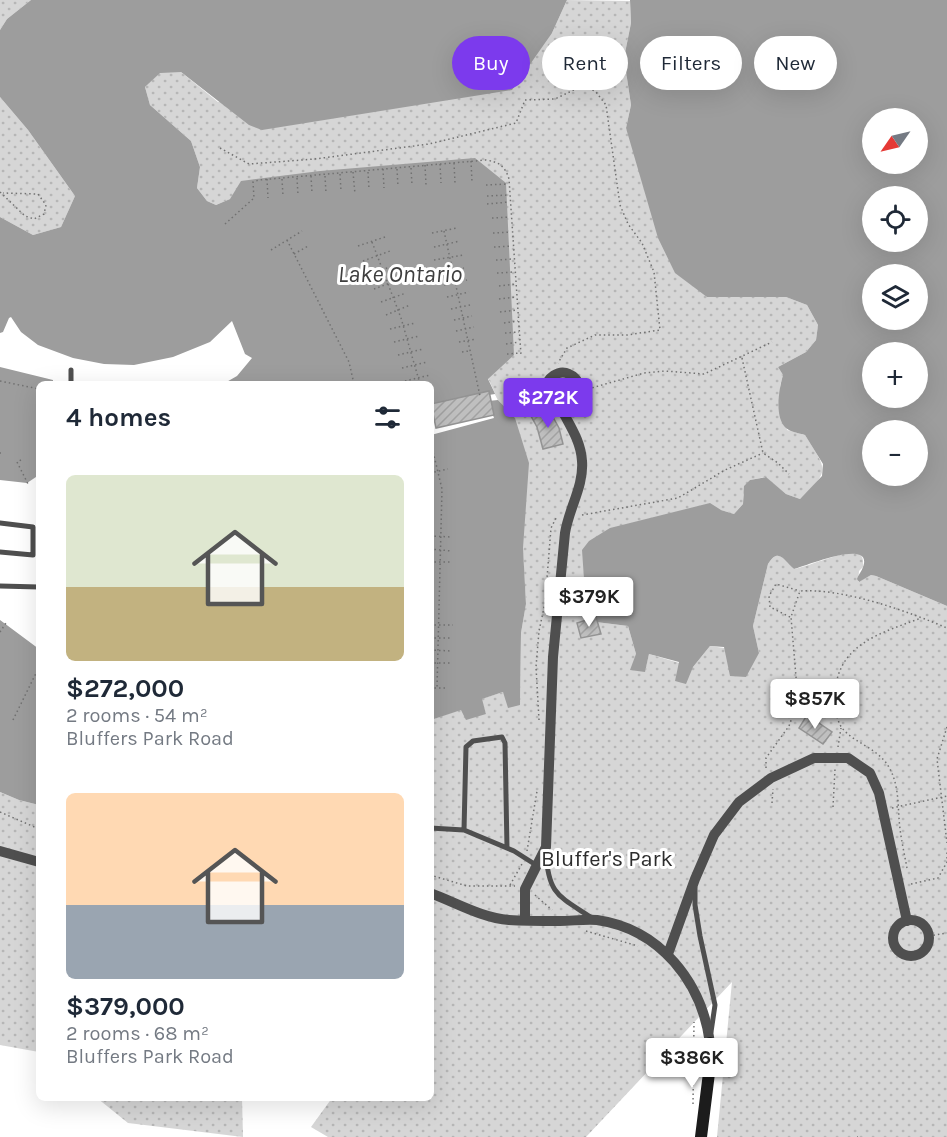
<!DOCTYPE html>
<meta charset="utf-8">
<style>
body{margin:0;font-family:Karla,sans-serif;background:#f2f2f3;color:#1f2937;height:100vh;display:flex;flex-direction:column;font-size:22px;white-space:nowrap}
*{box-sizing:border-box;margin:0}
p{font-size:20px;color:#747a83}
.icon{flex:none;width:33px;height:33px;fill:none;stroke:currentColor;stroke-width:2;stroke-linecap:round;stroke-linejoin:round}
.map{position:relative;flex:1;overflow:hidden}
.sheet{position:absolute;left:36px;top:381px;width:398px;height:720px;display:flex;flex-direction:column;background:#fff;border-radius:9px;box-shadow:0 6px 24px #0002}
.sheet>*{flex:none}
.hud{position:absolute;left:452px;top:36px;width:405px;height:54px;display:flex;gap:12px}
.needle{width:39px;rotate:236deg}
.controls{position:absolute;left:862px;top:108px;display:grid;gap:12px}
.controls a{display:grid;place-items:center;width:66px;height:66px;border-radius:50%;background:#fff;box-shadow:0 6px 24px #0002;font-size:30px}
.price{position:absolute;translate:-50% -51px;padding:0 14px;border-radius:6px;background:#fff;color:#222;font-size:20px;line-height:39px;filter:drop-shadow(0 2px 3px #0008)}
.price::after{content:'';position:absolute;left:50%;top:36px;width:18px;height:14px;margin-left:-9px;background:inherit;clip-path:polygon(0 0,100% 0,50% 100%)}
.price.current{background:#7c3aed;color:#fff}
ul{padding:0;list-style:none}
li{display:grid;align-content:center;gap:12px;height:318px;padding:0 30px}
li span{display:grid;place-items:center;height:186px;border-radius:9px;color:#555}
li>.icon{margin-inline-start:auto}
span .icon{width:108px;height:108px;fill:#fffc;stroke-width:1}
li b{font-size:26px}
h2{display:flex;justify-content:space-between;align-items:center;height:72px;padding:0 30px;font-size:26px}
.chip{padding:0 21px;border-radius:27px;background:#fff;box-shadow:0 6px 24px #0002;font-size:21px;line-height:54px}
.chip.current{background:#7c3aed;color:#fff}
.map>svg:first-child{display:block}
.park{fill:url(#park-dots)}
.water{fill:#9d9d9d;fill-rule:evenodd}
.pier{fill:#fff}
.building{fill:url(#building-hatch);stroke:#939393;stroke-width:1.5}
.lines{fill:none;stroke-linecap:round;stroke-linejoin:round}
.path{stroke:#717171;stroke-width:1.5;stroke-dasharray:1.5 3;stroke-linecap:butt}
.lane{stroke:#4f4f4f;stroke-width:5}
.street{stroke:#4f4f4f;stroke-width:10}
.secondary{stroke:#1c1c1c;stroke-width:12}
.labels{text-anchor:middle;stroke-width:6;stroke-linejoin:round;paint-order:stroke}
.park-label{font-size:22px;fill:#2d2d2d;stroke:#fff}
.water-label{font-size:24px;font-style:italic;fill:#3e3e3e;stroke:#fff}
</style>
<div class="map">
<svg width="947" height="1137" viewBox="0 0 947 1137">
<defs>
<pattern id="park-dots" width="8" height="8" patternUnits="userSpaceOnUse" patternTransform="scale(1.5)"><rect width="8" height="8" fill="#d6d6d6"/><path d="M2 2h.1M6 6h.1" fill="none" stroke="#b6b6b6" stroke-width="1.8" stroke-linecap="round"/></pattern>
<pattern id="building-hatch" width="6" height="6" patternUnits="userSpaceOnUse" patternTransform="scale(1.5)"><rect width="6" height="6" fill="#bfbfbf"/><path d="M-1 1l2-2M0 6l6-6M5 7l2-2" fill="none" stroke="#a2a2a2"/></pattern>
</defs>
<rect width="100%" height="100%" fill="#fff"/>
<!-- park -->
<path class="park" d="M0 0H31L7 19 0 30Z
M567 0 630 1 631 23 624 58 631 105 626 128 707 297H786L807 305 818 325 816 340 806 352 778 367 783 375 780 386 787 430 805 435C826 469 832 470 800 499L786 494 765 477 750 480 743 495V504L734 514 721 510 584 579 588 587 582 597 587 613 595 612 596 622 628 626 636 654 645 671 649 654 693 667 710 646 759 653 753 626 768 564C779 546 786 562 794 569 808 567 849 548 859 554 864 557 863 562 863 567L859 571 858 582 871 575 876 576 947 606V1137H717L732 982 586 1137H328L311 1127 332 1098H430L431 720 461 709 486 714 481 699 503 692 520 704 521 633 526 604 515 418 498 400 488 378 496 370 230 199 216 205 207 201 197 188 200 167 191 141 150 105 145 87 160 72H181L218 102 552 33Z
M0 97 28 130 75 196 61 227 33 235 0 217Z
M0 792 19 800 39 805V1052L0 1045Z
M97 1098H242L243 1137 128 1123Z"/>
<!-- water -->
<path class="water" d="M31 0H567L552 33 512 90 262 130 249 125 181 72 160 73 145 87 150 105 191 141 200 167 197 188 207 201 216 205 230 199 241 181 320 171 475 158 506 183 514 355 488 379 498 400 515 418 529 463 523 548 526 604 521 633 520 705 508 708 503 692 482 699 486 714 466 720 461 710 431 720 430 384H223L237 376 252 358 245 354 232 321 210 342 173 357 134 365 104 364 73 358 38 345 21 332 11 317 9 318 3 332 0 333V217L33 235 61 227 75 196 28 130 0 97V30L7 19Z
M630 0H947V606L876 576 871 575 859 582 857 579C858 575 862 571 863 567 874 537 803 567 794 569 785 562 779 546 768 564L753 626 759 653 746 677 730 676 724 647 710 646 693 667 686 684 675 681 679 662 649 654 645 672 630 670 636 654 628 626 596 622 595 612 587 614 582 597 588 586 584 579 582 550 589 541 610 528 710 503 721 510 734 514 743 504 744 486 750 480 766 477 786 494 800 499 822 476 823 464 805 435C799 433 790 432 786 428 774 417 779 389 783 375L778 367 806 352 816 340 818 325 807 305 786 297H707L675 273 658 238 626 128 631 105 624 58 631 23ZM873 118H918V164H873ZM873 196H918V242H873ZM873 274H918V320H873ZM873 352H918V398H873ZM873 430H918V476H873Z
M0 367 53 380V384H39V475L27 483 0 480Z
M0 620 39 649V805L19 800 0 792Z"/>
<!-- pier -->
<path class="pier" d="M495 394 498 400 488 401 494 418 431 435V404Z"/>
<!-- building -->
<path class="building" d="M489 391 494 415 436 428 431 404Z
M548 408 559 428 563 444 543 449 537 427 531 416Z
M596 617 601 634 581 638 577 623Z
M807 715 832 732 823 744 799 728Z"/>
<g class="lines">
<!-- path -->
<path class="path" d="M220 148 249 164 315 159 429 144 516 123 525 100 555 99 584 85 596 92 606 105 620 205 628 224 642 243 654 272 660 330 627 335H595L567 348 558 363
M471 161 472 182
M454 163 455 183
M440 164 441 183
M425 165 426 185
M411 168 412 185
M383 169 384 188
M397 169 398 187
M353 172 355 194
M368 172 369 189
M340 174 341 191
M311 176 312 193
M325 176 326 193
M297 178 298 195
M267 179 268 198
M282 179 283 196
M486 185 508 184
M0 192 25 216 34 219 44 214 46 205 38 194 3 193
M487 196 509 195
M487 204 509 202
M492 218 510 217
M225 224 254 198 253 182 259 180 486 160C499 162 505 166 509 179L521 355
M444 231 480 396
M432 233 457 228
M493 233 511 232
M287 240 349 362 354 384
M372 242 401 318 420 384
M358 246 385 237
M434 247 460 241
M494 247 512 246
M271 250 302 231
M294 254 308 246
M434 260 463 255
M496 260 513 259
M363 261 390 251
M441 272 464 268
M497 273 514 272
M369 275 395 265
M444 285 467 280
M499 286 515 284
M374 289 401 279
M447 297 469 292
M499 299 516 297
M381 302 406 293
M451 309 470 305
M500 312 517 310
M386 315 410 305
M454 320 472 316
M504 323 518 321
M390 329 415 323
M456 331 474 327
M505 333 519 332
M394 342 419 336
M459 342 476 339
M506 344 519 342
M462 352 469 351
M507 354 520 353
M398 355 423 349
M742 358 763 453 778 463 789 474
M402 368 427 362
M0 381 39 389
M405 381 430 375
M430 389 434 388
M588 389 644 373 665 371 704 374 772 342
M430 439 442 489 437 688
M0 453H1
M21 460 17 462 29 486
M430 473 448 469
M582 515 678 498 725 470 763 453
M430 536 452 537
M430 549 452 551
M430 562H452
M790 617 770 607 769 596 776 584 800 591
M430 625H453
M0 632 6 623
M430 638H452
M430 650 452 651
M430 663H451
M430 688H448
M13 720 39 667
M539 720 536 667 539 631 545 603 551 528 556 518
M947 727 937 759 947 843
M838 747 841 728
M766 768V758L789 726 798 701 791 617 800 591C843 588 907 611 947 628
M772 803 773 789
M833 807 835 769
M892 808 947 796
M0 812 39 829
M527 851 537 791
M907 868C904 852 900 835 899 818 898 802 898 784 890 769 879 748 855 744 842 728 836 720 834 702 835 693 838 643 882 633 921 618
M430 875 467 886H515
M911 884 938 878 947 862V852
M510 885 522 864
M535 895 552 910
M586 931 638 946
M929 936 947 933
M693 1104 694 1022
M857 1137H858"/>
<!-- lane -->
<path class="lane" d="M71 384V370
M0 523 33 527V555L0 552
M0 586 39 587
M430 828 464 830 514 851 536 865
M464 830 466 747 473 741 502 737 505 743 507 848
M546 852C548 895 559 896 592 918
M695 888V905L700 936 715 1005 711 1032"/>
<!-- street -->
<path class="street" d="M0 851 39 862
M430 893C455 902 482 918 509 920 525 921 543 921 560 921 572 921 584 919 597 920 660 929 702 982 710 1043
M525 920V889L546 847 553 657 565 533C569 508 584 486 582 461 581 443 572 429 564 414 563 411 562 408 561 406 556 400 547 400 546 389 546 378 559 369 569 374 587 382 578 403 560 405
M893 938a18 18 0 1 1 36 0a18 18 0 1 1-36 0Z
M668 954 695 879 714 835 739 802 771 778 814 758H848L870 773 879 793 907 921"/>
<!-- secondary -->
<path class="secondary" d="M701 1137 710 1065V1043"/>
</g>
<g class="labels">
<!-- park labels -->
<g class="park-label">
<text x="607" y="866">Bluffer's Park</text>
</g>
<!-- water labels -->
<g class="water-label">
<text x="400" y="282">Lake Ontario</text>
</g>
</g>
</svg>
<div class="controls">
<a><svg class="needle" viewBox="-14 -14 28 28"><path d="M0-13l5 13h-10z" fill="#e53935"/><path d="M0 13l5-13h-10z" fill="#747a83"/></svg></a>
<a><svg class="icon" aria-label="locate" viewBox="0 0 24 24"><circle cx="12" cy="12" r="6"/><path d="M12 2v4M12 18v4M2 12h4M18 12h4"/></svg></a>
<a><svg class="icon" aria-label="layers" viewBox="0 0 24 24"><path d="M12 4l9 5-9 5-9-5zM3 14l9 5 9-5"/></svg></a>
<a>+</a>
<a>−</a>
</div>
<b class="price current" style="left:548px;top:429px">$272K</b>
<b class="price" style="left:589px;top:628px">$379K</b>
<b class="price" style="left:815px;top:730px">$857K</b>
<b class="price" style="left:692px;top:1089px">$386K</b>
<div class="hud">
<a class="chip current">Buy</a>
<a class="chip">Rent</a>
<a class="chip">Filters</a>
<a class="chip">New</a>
</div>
<section class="sheet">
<h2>4 homes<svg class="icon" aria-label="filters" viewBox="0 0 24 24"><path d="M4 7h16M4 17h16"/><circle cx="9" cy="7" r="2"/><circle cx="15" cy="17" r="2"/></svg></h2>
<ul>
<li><span style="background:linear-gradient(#dfe7d0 60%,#c2b280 0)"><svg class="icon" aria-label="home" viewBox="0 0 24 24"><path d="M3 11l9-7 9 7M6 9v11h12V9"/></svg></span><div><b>$272,000</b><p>2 rooms · 54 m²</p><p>Bluffers Park Road</p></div></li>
<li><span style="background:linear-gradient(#ffd9b3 60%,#9aa5b1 0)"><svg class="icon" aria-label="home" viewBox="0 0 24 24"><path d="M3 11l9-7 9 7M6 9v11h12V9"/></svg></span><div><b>$379,000</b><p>2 rooms · 68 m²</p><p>Bluffers Park Road</p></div></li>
</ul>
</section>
</div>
